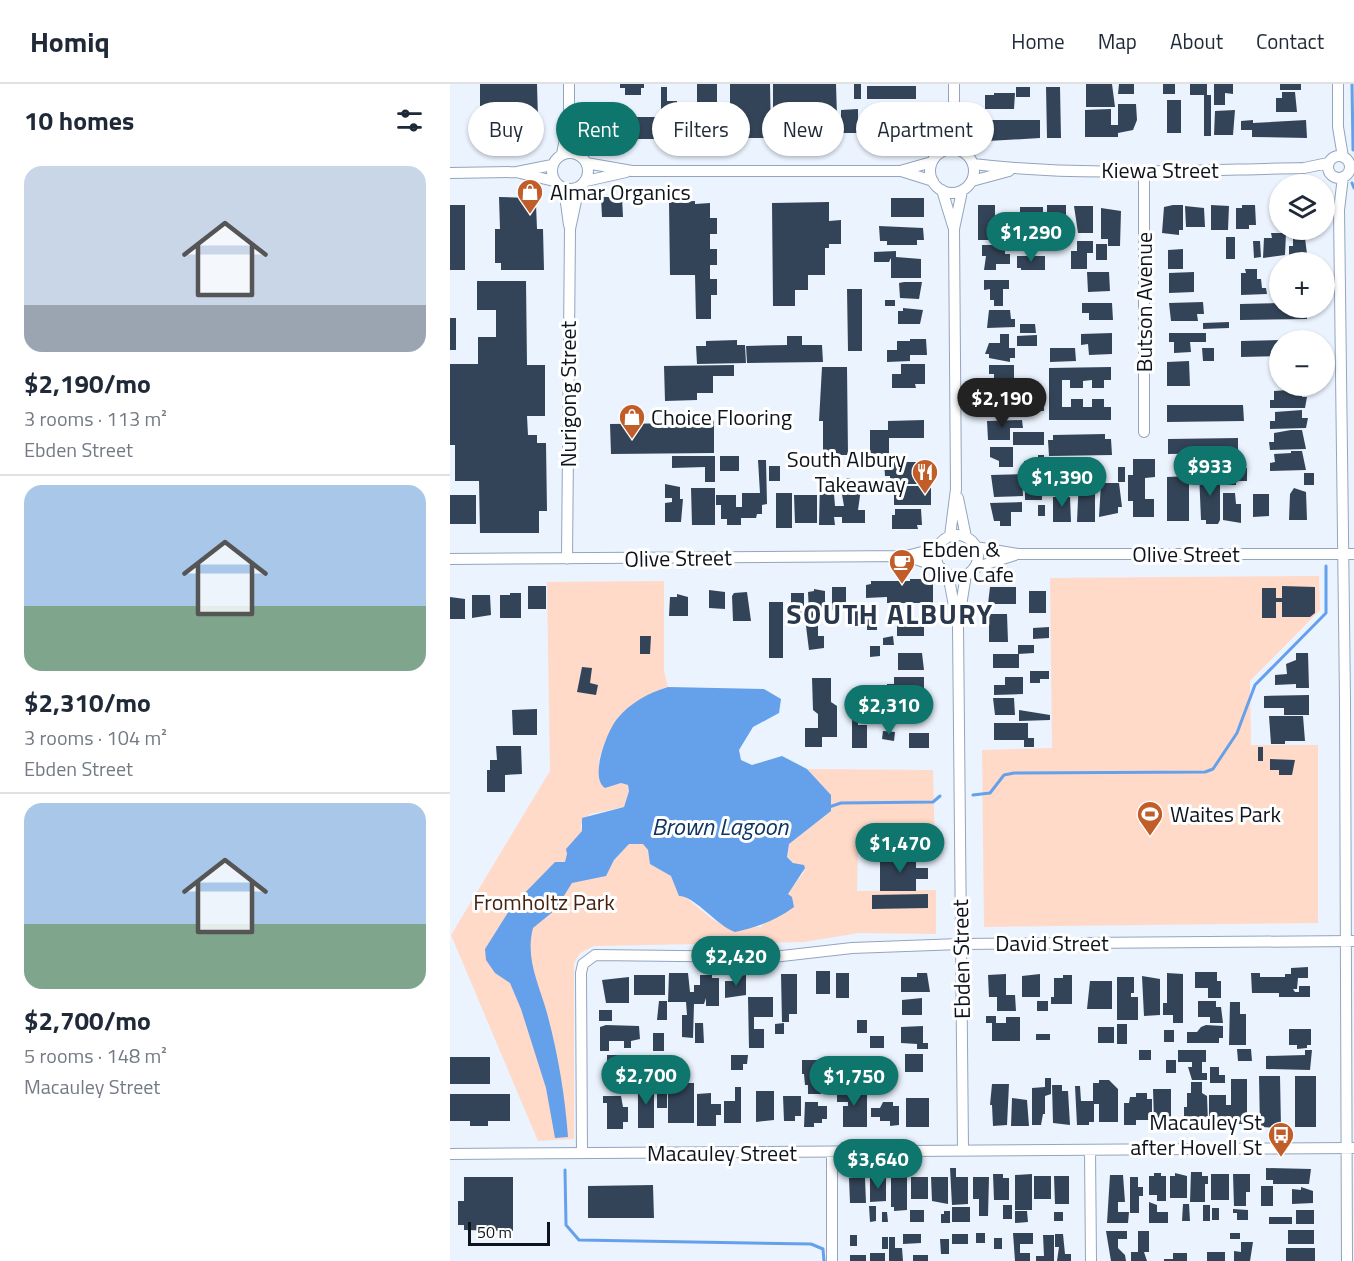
<!DOCTYPE html>
<meta charset="utf-8">
<style>
body{margin:0;font-family:"Titillium Web",sans-serif;background:#f6f6f7;color:#1f2937;height:100vh;display:flex;flex-direction:column;font-size:22px;white-space:nowrap}
*{box-sizing:border-box;margin:0}
p{font-size:20px;color:#747a83}
.icon{flex:none;width:33px;height:33px;fill:none;stroke:currentColor;stroke-width:2;stroke-linecap:round;stroke-linejoin:round}
.map{position:relative;flex:1;overflow:hidden}
.drawer{display:flex;flex-direction:column;background:#fff;width:450px}
.drawer>*{flex:none}
.banner{position:absolute;left:18px;top:18px;width:570px;height:54px;display:flex;gap:12px}
.fabs{position:absolute;left:819px;top:90px;display:grid;gap:12px}
.fabs a{display:grid;place-items:center;width:66px;height:66px;border-radius:50%;background:#fff;box-shadow:0 2px 4px #0004;font-size:30px}
.scale{position:absolute;left:18px;bottom:15px;width:82px;box-sizing:border-box;padding-left:6px;border:3px solid #0e141d;border-top:0;font-size:16px;line-height:21px;white-space:nowrap;color:#0e141d;-webkit-text-stroke:4px #fff;paint-order:stroke}
.price{position:absolute;translate:-50% -51px;padding:0 14px;border-radius:21px;background:#0f766e;color:#fff;font-size:20px;line-height:39px;filter:drop-shadow(0 2px 3px #0008)}
.price::after{content:'';position:absolute;left:50%;top:36px;width:18px;height:14px;margin-left:-9px;background:inherit;clip-path:polygon(0 0,100% 0,50% 100%)}
.price.active{background:#222;color:#fff}
ul{padding:0;list-style:none}
li{display:grid;align-content:center;gap:12px;height:318px;padding:0 24px}
li+li{border-top:2px solid #e0e1e3}
li span{display:grid;place-items:center;height:186px;border-radius:18px;color:#555}
li>.icon{margin-inline-start:auto}
span .icon{width:108px;height:108px;fill:#fffc;stroke-width:1}
li b{font-size:26px}
h2{display:flex;justify-content:space-between;align-items:center;height:72px;padding:0 24px;font-size:26px}
.tag{padding:0 21px;border-radius:27px;background:#fff;box-shadow:0 2px 4px #0004;font-size:21px;line-height:54px}
.tag.active{background:#0f766e;color:#fff}
header{display:flex;align-items:center;gap:36px;box-sizing:border-box;height:84px;padding:0 30px;background:#fff;border-bottom:2px solid #e0e1e3}
header strong{font-size:28px}
nav{display:flex;gap:33px;margin-inline-start:auto;font-size:21px}
main{display:flex;flex:1;min-height:0}
.map>svg:first-child{display:block}
.green{fill:#ffdac9}
.water{fill:#65a0eb}
.lines{fill:none;stroke-linecap:round;stroke-linejoin:round}
.stream{stroke:#65a0eb;stroke-width:3}
.building{fill:#344458}
.minor-casing{stroke:#93a5bd;stroke-width:12}
.minor{stroke:#fff;stroke-width:10}
.labels{text-anchor:middle;stroke-width:6;stroke-linejoin:round;paint-order:stroke}
.street-label{font-size:22px;fill:#0e141d;stroke:#fff}
.poi-label{font-size:22px;fill:#0e141d;stroke:#fff;text-anchor:start}
.park-label{font-size:22px;fill:#462210;stroke:#fff}
.water-label{font-size:24px;font-style:italic;fill:#0d3564;stroke:#fff}
.district-label{font-size:28px;font-weight:bold;letter-spacing:1.5px;fill:#29384c;stroke:#fff}
</style>
<header>
<strong>Homiq</strong>
<nav><a>Home</a><a>Map</a><a>About</a><a>Contact</a></nav>
</header>
<main>
<section class="drawer">
<h2>10 homes<svg class="icon" aria-label="filters" viewBox="0 0 24 24"><path d="M4 7h16M4 17h16"/><circle cx="9" cy="7" r="2"/><circle cx="15" cy="17" r="2"/></svg></h2>
<ul>
<li><span style="background:linear-gradient(#c9d6e8 75%,#9aa5b1 0)"><svg class="icon" aria-label="home" viewBox="0 0 24 24"><path d="M3 11l9-7 9 7M6 9v11h12V9"/></svg></span><div><b>$2,190/mo</b><p>3 rooms · 113 m²</p><p>Ebden Street</p></div></li>
<li><span style="background:linear-gradient(#a9c7e8 65%,#7fa58c 0)"><svg class="icon" aria-label="home" viewBox="0 0 24 24"><path d="M3 11l9-7 9 7M6 9v11h12V9"/></svg></span><div><b>$2,310/mo</b><p>3 rooms · 104 m²</p><p>Ebden Street</p></div></li>
<li><span style="background:linear-gradient(#a9c7e8 65%,#7fa58c 0)"><svg class="icon" aria-label="home" viewBox="0 0 24 24"><path d="M3 11l9-7 9 7M6 9v11h12V9"/></svg></span><div><b>$2,700/mo</b><p>5 rooms · 148 m²</p><p>Macauley Street</p></div></li>
</ul>
</section>
<div class="map">
<svg width="904" height="1177" viewBox="0 0 904 1177">
<rect width="100%" height="100%" fill="#ebf3fe"/>
<!-- green -->
<path class="green" d="M869 492 870 526 800 597 801 661H868V839L534 843 532 666 602 664 600 494Z
M214 497V587L218 603C188 612 164 633 154 662 152 668 148 675 149 681 149 688 153 697 155 704L171 699 178 701 179 706 174 723 140 730 131 741 132 747 127 754 156 791 164 776 179 760H193L198 766 200 780 221 792 233 811 262 835 286 848 297 842 311 843 354 788 337 773 339 760 381 727V711L357 685 483 686 485 768 408 769 407 807 486 806V850L409 849 354 858 144 862 130 869 124 879V1055L88 1057 1 851 100 687 97 498Z"/>
<!-- water -->
<path class="water" d="M218 603 314 605 331 615 329 629 303 643 289 666 291 676 302 681 332 672 357 685 381 711V727L339 760 337 773 343 779 354 781 355 784 338 810 342 813 344 823C325 837 307 843 285 848 267 842 245 812 229 812L221 792 200 780 198 766 193 760H179L164 776 156 792 122 799 105 826 83 844C75 875 89 900 97 929 108 970 115 1011 118 1053L105 1054 96 1004 71 925 60 899 45 889 36 876 35 865 62 822 105 778H115L117 770 116 765 132 747V734L174 723 179 707 178 701 171 699 155 704C139 694 157 647 167 635 180 619 198 609 218 603Z"/>
<g class="lines">
<!-- stream -->
<path class="stream" d="M902 0 903 66
M902 99 904 104
M523 711 540 709 554 691 564 689 755 688 763 685 787 649 805 601 876 529V482
M379 723 391 719 483 718 490 712
M115 1086 116 1141 129 1156 361 1160 373 1165 374 1177"/>
</g>
<!-- building -->
<path class="building" d="M30 0H87L88 35H68V22H30Z
M170 0H194V4H191V11H175V4H170Z
M247 0H267V49H247Z
M280 0H320L321 54H280Z
M323 0H386L387 33H323Z
M404 0H411V15H404Z
M636 0H662L665 23H636Z
M669 0H684V10H668Z
M713 0H725V10H713Z
M740 0H757V11H761V52H754V11H740Z
M764 0H783V10L775 9V21H764Z
M830 0H851V6H830Z
M417 2H466V15H417Z
M211 3H217V17H227V24H235L236 50 217 49V34H211Z
M566 3H580V13H566Z
M596 3H610L611 54H597Z
M832 8H845L847 28H826V14H832Z
M544 9H565L564 25H535V11H544Z
M717 16H731V49H717Z
M668 20H686L687 36 683 46 668 49V53H635V26L661 25V41H668Z
M436 24H465V47H442V59H429V47H436Z
M408 25V49H391V26Z
M785 26 783 51H764L765 27Z
M185 33H207L208 55H185Z
M163 36H180L181 57H163Z
M533 36H590V54L538 57V54H533Z
M803 36V39L856 36 857 54 802 53V46H791V37Z
M49 113 79 114 86 120 87 145H93L94 186H51V179H45V145H50Z
M151 113H172L173 133H152Z
M441 114H474V133H441Z
M245 117V120L260 119V134H267V150H260V165H267V181H260V195H267V211H261V235H246L245 191H220L219 118Z
M379 118V137L391 136V160H379V164H375V191H358V206H345V222H323L322 119Z
M0 121H15V186H0Z
M528 121H545V143H549V156H528Z
M597 121H616V152L597 153Z
M723 121H733V146H729V151L712 149 714 123Z
M761 121 779 122 778 146H761Z
M792 121H805L806 141H799V145H786V124H792Z
M624 122H643V149H628Z
M735 122 754 124 755 143H736Z
M570 123H593V161H570Z
M651 124 671 127 670 162H658V155H651Z
M429 142 473 144 474 156H467V161H437V157H430Z
M843 146H854L858 178H839V162H843Z
M821 149H836L835 171 813 174 814 154H822Z
M776 153H785V175H776Z
M627 157H643V169H637V185H621V167H627Z
M803 157H810L811 173 804 174Z
M646 160H657V176H646Z
M532 161H555V170H560V180H546V186H534L536 172H532Z
M733 165V185H718V166Z
M446 167V173L471 175V194H441V174L439 178H424V168Z
M567 172H595V186H571V184H567Z
M795 185H807V195H811L812 204H816L817 210 791 211V189H796Z
M637 188H659L660 207 638 208Z
M744 188V208L719 209V189Z
M534 196H559V205H553V222H544V216H540V205L534 206Z
M27 197H76L77 281H95V332H77L78 351H87V359H96L97 427H89V449H30L29 397H5V361H0V280H28V253H46V226H27Z
M454 198H472L469 215 450 214 449 199Z
M397 205H412V267H398Z
M435 216H445V222H435Z
M753 218 754 230H747L748 237H721L719 219Z
M632 219H662L663 236H639V229H632Z
M830 219V224H857V235L790 236V220Z
M453 224 473 226 470 240H448V227H453Z
M539 226H560L561 235H565V243L537 244Z
M0 234H6V266H0Z
M779 238V244L753 245V239Z
M570 240H585L586 249H570Z
M662 249V270L639 271 638 260 631 261V250Z
M719 249H756V258H740L741 268 724 269V258H719Z
M550 250H559V264H565V274H560V278L539 274V270H535L539 259H550Z
M587 251V262H567V252Z
M337 252H352V261H372L373 278 297 279 296 262 337 261Z
M460 255H476L477 271H460V277L437 278V266H447V257H460Z
M287 256V261H295L296 279 247 280 246 262H256V257Z
M830 256V281L829 272 791 273V257Z
M600 264H625L626 277 600 278Z
M752 264H764V277H753Z
M739 277 740 302H717V278Z
M451 280H475V300H465L466 304H442V290H451Z
M284 281V292H263V309H247V316L215 317 214 282Z
M539 281H564V301H582V307H561V302L544 299V290H539Z
M372 283H397L398 371H373V337H369Z
M661 283V296H654V304H642V296L633 297V304H620V296H612V323H621V315H633V323H642V315H654V323H661V336H599V284Z
M852 305V313H857L855 324H820V316H824V307Z
M583 315H594V327H584Z
M717 321H793L794 337 717 338Z
M852 326V334H858L856 344 820 345V337H825V328Z
M242 336H264V369L161 370 160 340 242 339Z
M474 336V354H439V370H420V346H438V337Z
M572 336 573 344H560V356H538L537 337Z
M841 346H852L856 365 820 366 819 358H824V349Z
M563 348H594V361H563Z
M655 350V355H661L662 371 599 372 598 356H603V351Z
M788 354V369L718 370V355Z
M540 363H563V383H549V377L540 373Z
M841 367H852L856 386 820 387V379L825 378 824 370 841 369Z
M588 371H594V388H574V377H588Z
M222 372H265V398H255V383L222 384Z
M270 372H289V387H270Z
M683 375H705V393L695 394V415H704V433H683V417H678V391H683Z
M308 376H316L317 420 312 421V430H307L306 434H291V441H277V435H271V421H266V411H286V423H292V409H310Z
M434 378H470V400H440V392H435Z
M771 379H791V384H797V397H786V401H772Z
M319 382H330V397H319Z
M668 383H675V398H668Z
M599 388H606L607 404H599Z
M749 388 770 390V436L768 440H756V436H751Z
M854 389H864V401H854Z
M572 390 573 412 544 413 541 391Z
M739 392V437H717V393Z
M394 394H402V399H407V405H411L408 426H415V439H392V433H384L385 441H369L370 398H377V409L384 410 385 422H394L391 405Z
M629 394H645V438H627Z
M651 399H669L672 423H668V429L649 433Z
M215 400 230 403V415H233L231 438H215V419L222 418V414H215Z
M444 402H481V421H444Z
M241 404H265V441H242Z
M844 404 856 408 857 436H839L840 410Z
M612 406H617V413H620L621 438H603V413H611Z
M575 408H592V416H575Z
M326 409H342V444H326Z
M773 409H785L786 420H791V439L773 436Z
M803 410H819V432L803 433Z
M0 411H26V440H0Z
M344 411H367V439H345Z
M572 418V428H561V442H550V437H544L540 419Z
M588 421H595V432H588Z
M445 425H471L472 441H467L468 445H442V431H445Z
M460 495H481L483 498V530H473L472 519H437V513L416 514V501L421 500V497H460Z
M78 502H96V525H78Z
M832 502 865 503V529L860 533H832V518H826V534H812V504H826V514H832Z
M382 503H396V526H382Z
M540 503H566V520H538Z
M364 505 375 507V525L373 530H368V552H374V564L359 566 355 534H341V509H354V529H359L358 508 364 507Z
M259 506 275 508V525L259 524Z
M579 507H596V529H579Z
M297 508 301 537H283L282 512 284 509Z
M60 509H71V534H50V511H60Z
M227 510 238 513V532H219L220 513H227Z
M22 511H40L41 531 22 534Z
M0 513 15 515V535H0Z
M319 518H333V574H319Z
M405 521H415V541L405 542Z
M427 530V546H417V531Z
M539 530H557L558 558H539Z
M447 534H474V552H447Z
M599 543V554L583 555V544Z
M190 552H201L200 570H190Z
M443 552 444 561H433V554Z
M568 561H584V569L568 570Z
M420 562H430V572L420 573Z
M448 569H472L474 586H448Z
M846 569H858L859 604H846V600L825 601V591L837 590 836 580 846 576Z
M543 570H569V584H543Z
M132 583 142 584 140 599 148 601 146 611 127 608Z
M580 587H599V595H590V599H580Z
M444 593H474V614H437V600H444Z
M555 593H573V610L544 611V601H555Z
M362 594H381V618L387 622V653H372V663H355V644H368V630L363 626Z
M859 611V631H834V624H814V612Z
M543 614H564L565 631H545Z
M87 625V651H63L62 626Z
M569 626 600 631V636L569 637Z
M819 632H853L855 657H835V660H821Z
M402 635H408V641H417V664H402Z
M544 639H578V654H584V663H574V656H544Z
M433 647 445 648 444 657 432 655Z
M459 649H479V664H459Z
M46 662H71L72 690 55 691V708H37V686H40V676H47Z
M808 663H813V677H808Z
M820 675 845 676 842 691H829V686H820Z
M466 772V784H478V795H466V807H430V773Z
M478 810V824L422 825V811Z
M858 883V894H848L847 905H843L845 908H849V902H860V913H829V909H802L801 889H810V893H835V890H841V884Z
M366 887H380V910H366Z
M745 888H767V897H771V914H758V904H745Z
M219 889H238L240 908H244V901H250V891H262V894H269V922H256V914L254 920H244L243 954 232 953V931H237L236 918H218Z
M386 889H399V914H386Z
M467 889H477L480 908H451V893H467Z
M717 889 733 890V939H723V931H713V919H717Z
M331 890H347V930H339V938H332Z
M556 890V911H565L566 927H547V913H539L538 891Z
M590 890V913H572V892Z
M184 891H215V911H184Z
M296 891V911L275 914V897H286V892Z
M613 891H622V920H601V913H604V894H613Z
M692 892 710 895V931L694 932Z
M179 893V919H156L152 896Z
M667 893H684V909H681V913H688V936H667Z
M640 897H662V925H637Z
M298 913H323V933H304V945H314V964H299Z
M472 914V931H452V916Z
M209 917H217V936H207Z
M587 917H598V927H587Z
M748 917H766V923H771L773 939H760V933H748Z
M780 918H790V930H796V961H779Z
M149 926H162V937H149Z
M536 932H546V939H556V933H570V957H542V939H536Z
M407 936H417V949H407Z
M245 939H253L254 959H245Z
M334 939V950H325V940Z
M667 940H677V960H667Z
M156 941 189 942 190 955 181 957V964H174V957H159V967H150V943Z
M756 941 773 942V954H769V959H737V948H747L751 943Z
M473 942V959H478V965H467V960L451 959V943Z
M648 943H664V959H648Z
M839 945H861V961H857V964L847 965V961H839Z
M714 946H724V958H714Z
M203 949H214V967H203Z
M586 950H600V956H586Z
M420 952H434V964H420Z
M787 965H801L802 977H788Z
M689 966H701V976H689Z
M728 966H756V978H752V989H757V996H742L738 983H742V978H728Z
M855 966H862L860 986 816 985V972L855 971Z
M455 970H473V988H455Z
M157 971H203V986H157Z
M281 971H298L297 980H293V986H281Z
M0 973H40V1000H0Z
M352 976H381V990H377L376 1000H371V1010H358V1001H355L354 990H352Z
M716 976H726V989H716Z
M423 981H437V991H423Z
M206 982H217V995H206Z
M760 983H769V991H775V999H760Z
M809 992H830L831 1044 810 1043Z
M845 992H866V1043H845Z
M595 994H601V1010L595 1012V1030H593L591 1041H582V1004L595 1003Z
M781 995H797V1040H759V1011H776V1021H781Z
M649 996H659L668 1005V1038H649V1020H644V1038H639V1041H627L625 1002H630L631 1017H643V999H649Z
M741 998H752V1009L757 1012 758 1039H734V1023H737V1009H741Z
M188 999H204V1044H188Z
M218 999H244V1039H218Z
M542 1000H559L557 1041 543 1042 542 1021H540Z
M602 1001H612V1007H618L620 1041 603 1039Z
M285 1003H291V1039H274V1017H285Z
M387 1003H398V1007H417V1043H393V1022H398V1018H387Z
M703 1005H721V1037H704Z
M306 1007H324V1036L306 1038Z
M207 1008H217V1024H207Z
M261 1009V1020H271V1031H266V1042H247V1010Z
M686 1009H697V1015H702V1036H686V1041H674V1019H679L680 1013H686Z
M0 1010H60V1037H38V1042H20V1037H0Z
M153 1012H171L173 1023H178V1038H173V1045H157V1019H153Z
M333 1012H351V1032H345V1037H334Z
M456 1014H479V1043H456Z
M562 1014 577 1016 579 1042H561Z
M355 1018H368V1022H377V1035H372V1039H364V1043H354Z
M433 1018H443V1022H449V1041L440 1042V1037H430V1033H421V1024H430Z
M500 1084H506V1093H518V1120L502 1121Z
M816 1084 861 1085 859 1100H823V1096H816Z
M741 1088H752V1092H758V1100H755V1118H740Z
M704 1089H711V1092H716V1117H707V1111H699V1092H704Z
M725 1089 737 1092V1114H720V1092H725Z
M543 1090H553V1094H559V1116H544Z
M582 1090V1126H565V1091Z
M761 1090H779V1116H761Z
M783 1090H800V1108H796V1122H784Z
M660 1091H673L675 1118H668V1128H679L678 1139H657Z
M584 1092H601V1115H584Z
M604 1092H619V1120H605Z
M14 1093H63V1147L14 1146V1141H8V1117H14Z
M441 1093H457V1126L444 1127V1123H441Z
M461 1093H478V1115H461Z
M481 1093H498V1120L482 1117Z
M523 1093H539L538 1132H529V1115H523Z
M680 1093H688V1103H693V1112H689V1129H680Z
M399 1094H415L416 1119H400Z
M420 1094H436V1117L420 1118Z
M203 1101 204 1134H138V1102Z
M811 1102H823V1122H811Z
M851 1103 863 1107V1119L842 1120V1105L851 1106Z
M699 1118 707 1121V1128H718V1139H699Z
M733 1120H739L740 1137H732Z
M553 1121H562V1135H553Z
M753 1121H760V1137H753Z
M419 1122H426V1137L420 1138Z
M502 1123H520V1138H502Z
M762 1124H769V1136H762Z
M783 1125 798 1126V1136H787V1129H783Z
M460 1126H474V1138H460Z
M846 1126H864V1140H846Z
M494 1127H500V1139H491V1130H494Z
M565 1127H577L578 1138 565 1139Z
M432 1128H437L438 1138H432Z
M604 1128H613V1137H604Z
M819 1133H842V1140H819Z
M838 1146H864V1160H838Z
M656 1147H677V1155H668V1164L675 1171 676 1177H661Z
M688 1147H699V1168H694L697 1177H681V1168H688Z
M526 1149H535V1159H526Z
M563 1149H583V1160H570V1169H580V1177H565Z
M780 1149H790V1155H780Z
M453 1150H471V1159L453 1160Z
M502 1150H518V1160H502Z
M605 1150H613L615 1170H621V1177H607L609 1163H605Z
M400 1151H407V1162H400Z
M593 1151H604V1177H586V1172H594Z
M432 1153H438V1165H432Z
M439 1153H445V1164H452L453 1177H439Z
M544 1154H552V1165H544Z
M490 1155H499V1170H491Z
M791 1158H803L800 1177H784V1167L791 1168Z
M836 1164H865V1177H836Z
M757 1168H775V1177H757Z
M420 1169H435V1177H420Z
M723 1169H737V1177H714V1175H723Z
M400 1171H416V1177H400Z
M463 1171H478V1177H463Z"/>
<g class="lines">
<!-- minor casing -->
<g class="minor-casing">
<path id="minor" d="M504 0V27L512 67
M888 0V43L893 73
M119 35 131 72
M480 87a22 22 0 1 1 44 0a22 22 0 1 1-44 0Z
M102 87a18 18 0 1 1 36 0a18 18 0 1 1-36 0Z
M490 69 504 27
M112 70 119 35V0
M878 83a11 11 0 1 1 22 0a11 11 0 1 1-22 0Z
M136 79 182 87H450L482 78
M523 80C632 93 744 86 854 84L878 79
M451 87 483 97
M0 89 67 88 102 81
M70 89 104 97
M893 93 889 126 895 615 897 1177
M136 97 176 88
M522 97 559 87
M114 104 119 141
M492 106 503 142
M694 348V87
M508 414 516 453
M486 472a21 21 0 1 1 42 0a21 21 0 1 1-42 0Z
M500 452 506 405 504 145 512 107
M526 463 568 470H904
M457 472 491 484
M0 475 456 472 488 464
M117 475 120 145 129 103
M524 484 565 471
M498 490 506 532
M513 1065 508 541 516 490
M640 1066 641 1177
M382 1068V1177
M132 1069 131 889 133 880 145 871 323 873 402 864 510 860 904 857
M0 1070 904 1064"/>
</g>
<!-- minor -->
<use href="#minor" class="minor"/>
</g>
<!-- icons -->
<defs>
<g id="shop-pin" transform="scale(1.35)"><path d="M0 17L-7.5 6A9.5 9.5 0 1 1 7.5 6Z" fill="#c15d28" stroke="#fff"/><path d="M-5-2.5h2.3a2.7 3.5 0 0 1 5.4 0H5L5.5 6h-11ZM-1.5-2.5h3a1.5 2.3 0 0 0-3 0Z" fill="#fff"/></g>
<g id="restaurant-pin" transform="scale(1.35)"><path d="M0 17L-7.5 6A9.5 9.5 0 1 1 7.5 6Z" fill="#c15d28" stroke="#fff"/><path d="M-5-6h1v4h1v-4h1v4h1v-4h1v5L-1.5 .5V6h-2V.5L-5-1ZM5-6V6H3V1.5H1.5Q1.5-4 5-6Z" fill="#fff"/></g>
<g id="cafe-pin" transform="scale(1.35)"><path d="M0 17L-7.5 6A9.5 9.5 0 1 1 7.5 6Z" fill="#c15d28" stroke="#fff"/><path d="M-5.5-4.5H6V0H3Q3 3.5 0 3.5H-2.5Q-5.5 3.5-5.5 0ZM3-3.2v2h1.7v-2ZM-6 4.5H4V6H-6Z" fill="#fff"/></g>
<g id="stadium-pin" transform="scale(1.35)"><path d="M0 17L-7.5 6A9.5 9.5 0 1 1 7.5 6Z" fill="#c15d28" stroke="#fff"/><path d="M0-5a6.5 5 0 1 0 0 10a6.5 5 0 1 0 0-10ZM-3.5-1.8h7v3.6h-7Z" fill="#fff"/></g>
<g id="bus-pin" transform="scale(1.35)"><path d="M0 17L-7.5 6A9.5 9.5 0 1 1 7.5 6Z" fill="#c15d28" stroke="#fff"/><path d="M-5-6H5V4H4V6H2V4H-2V6H-4V4H-5ZM-3.5-4V0h7V-4ZM-3.5 1.2v1.5H-2V1.2ZM2 1.2v1.5H3.5V1.2Z" fill="#fff"/></g>
</defs>
<g fill-rule="evenodd">
<use href="#shop-pin" x="80" y="108"/>
<use href="#shop-pin" x="182" y="333"/>
<use href="#restaurant-pin" x="475" y="388"/>
<use href="#cafe-pin" x="452" y="478"/>
<use href="#stadium-pin" x="700" y="730"/>
<use href="#bus-pin" x="831" y="1051"/>
</g>
<g class="labels">
<!-- street labels -->
<g class="street-label">
<text x="710" y="94">Kiewa Street</text>
<text transform="translate(694 218) rotate(-90)" y="8">Butson Avenue</text>
<text transform="translate(118 310) rotate(-90)" y="8">Nurigong Street</text>
<text x="736" y="478">Olive Street</text>
<text transform="translate(228 474) rotate(-1)" y="8">Olive Street</text>
<text x="602" y="867">David Street</text>
<text transform="translate(511 875) rotate(-91)" y="8">Ebden Street</text>
<text x="272" y="1077">Macauley Street</text>
</g>
<!-- poi labels -->
<g class="poi-label">
<text x="100" y="116">Almar Organics</text>
<text x="201" y="341">Choice Flooring</text>
<text x="456" y="383" text-anchor="end">South Albury<tspan x="456" dy="25">Takeaway</tspan></text>
<text x="472" y="473">Ebden &amp;<tspan x="472" dy="25">Olive Cafe</tspan></text>
<text x="720" y="738">Waites Park</text>
<text x="812" y="1046" text-anchor="end">Macauley St<tspan x="812" dy="25">after Hovell St</tspan></text>
</g>
<!-- park labels -->
<g class="park-label">
<text x="94" y="826">Fromholtz Park</text>
</g>
<!-- water labels -->
<g class="water-label">
<text x="270" y="751">Brown Lagoon</text>
</g>
<!-- district labels -->
<g class="district-label">
<text x="440" y="540">SOUTH ALBURY</text>
</g>
</g>
</svg>
<div class="fabs">
<a><svg class="icon" aria-label="layers" viewBox="0 0 24 24"><path d="M12 4l9 5-9 5-9-5zM3 14l9 5 9-5"/></svg></a>
<a>+</a>
<a>−</a>
</div>
<div class="scale">50 m</div>
<b class="price" style="left:581px;top:179px">$1,290</b>
<b class="price active" style="left:552px;top:345px">$2,190</b>
<b class="price" style="left:760px;top:413px">$933</b>
<b class="price" style="left:612px;top:424px">$1,390</b>
<b class="price" style="left:439px;top:652px">$2,310</b>
<b class="price" style="left:450px;top:790px">$1,470</b>
<b class="price" style="left:286px;top:903px">$2,420</b>
<b class="price" style="left:196px;top:1022px">$2,700</b>
<b class="price" style="left:404px;top:1023px">$1,750</b>
<b class="price" style="left:428px;top:1106px">$3,640</b>
<div class="banner">
<a class="tag">Buy</a>
<a class="tag active">Rent</a>
<a class="tag">Filters</a>
<a class="tag">New</a>
<a class="tag">Apartment</a>
</div>
</div>
</main>
